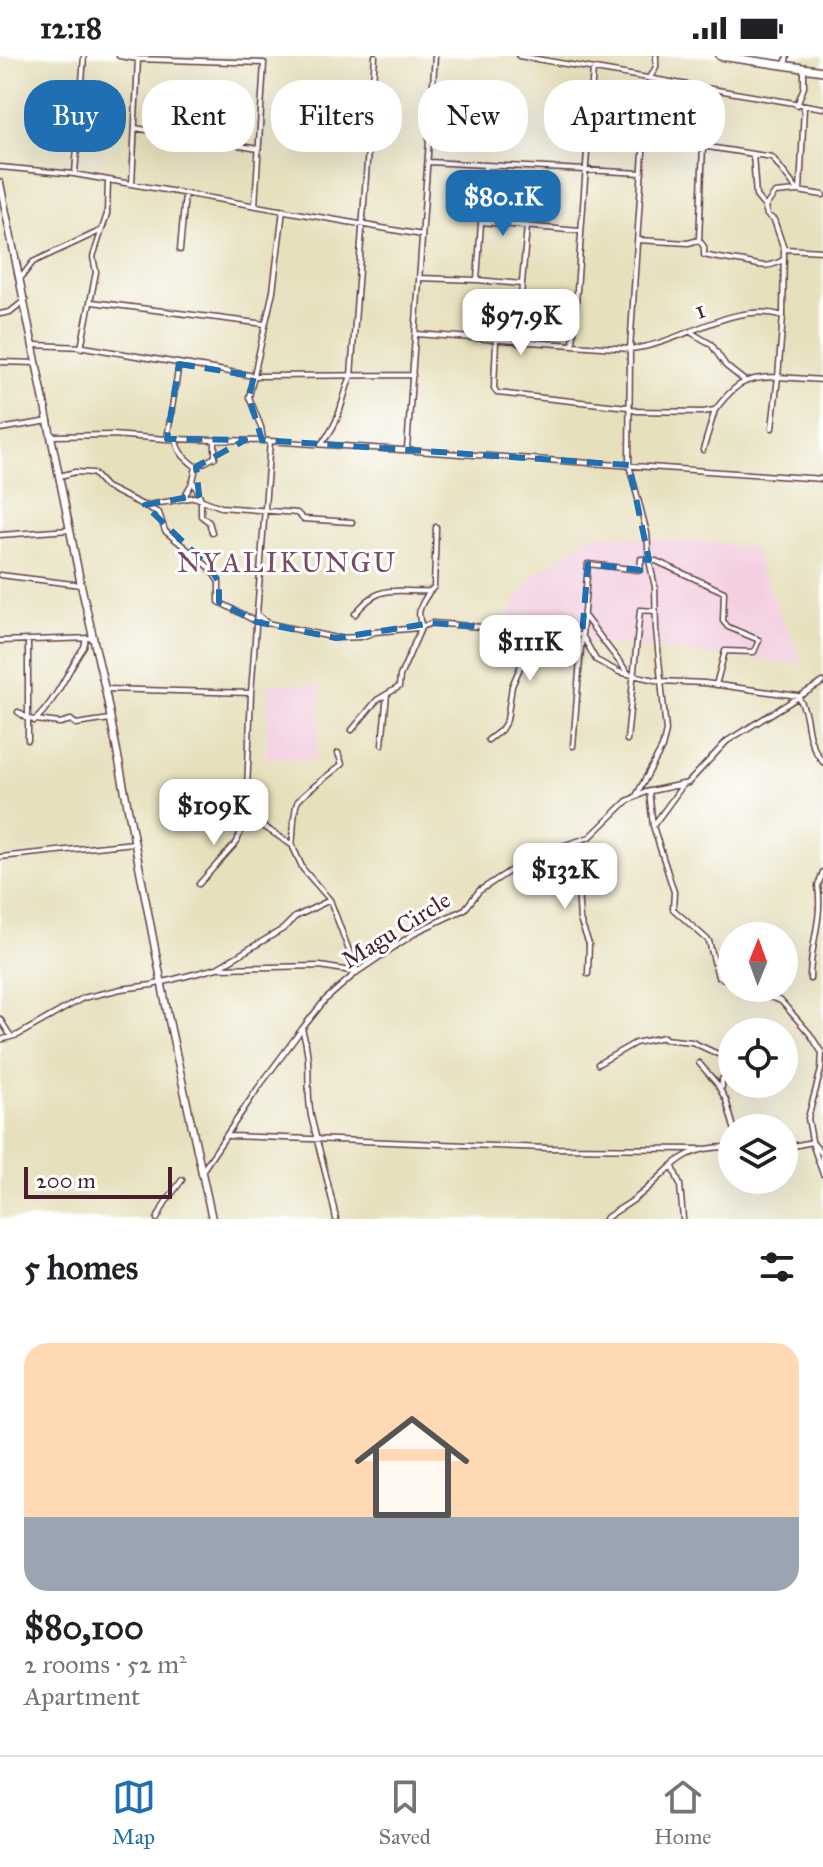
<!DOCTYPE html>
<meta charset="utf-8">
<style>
body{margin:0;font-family:"IM FELL Great Primer",serif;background:#f2f2f2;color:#202124;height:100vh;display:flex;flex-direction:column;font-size:30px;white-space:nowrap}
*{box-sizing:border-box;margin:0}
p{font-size:26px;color:#757577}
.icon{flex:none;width:44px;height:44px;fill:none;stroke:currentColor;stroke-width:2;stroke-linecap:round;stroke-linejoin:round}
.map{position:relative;height:1163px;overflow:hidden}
.side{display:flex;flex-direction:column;background:#fff;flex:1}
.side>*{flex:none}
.top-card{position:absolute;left:24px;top:24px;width:776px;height:72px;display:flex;gap:16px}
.needle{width:52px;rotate:1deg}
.buttons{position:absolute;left:718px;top:866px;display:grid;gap:16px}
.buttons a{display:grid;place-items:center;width:80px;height:80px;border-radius:50%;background:#fff;box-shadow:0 8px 32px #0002;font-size:40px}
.scale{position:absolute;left:24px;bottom:20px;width:148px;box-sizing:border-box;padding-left:8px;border:4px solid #4a1f2b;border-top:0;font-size:22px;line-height:28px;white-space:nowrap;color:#4a1f2b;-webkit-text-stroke:6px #fff;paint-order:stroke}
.price{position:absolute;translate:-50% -68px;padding:0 18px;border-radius:16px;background:#fff;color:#222;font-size:26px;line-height:52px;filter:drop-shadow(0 2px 4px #0008)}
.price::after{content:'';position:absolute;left:50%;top:48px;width:24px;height:18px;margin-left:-12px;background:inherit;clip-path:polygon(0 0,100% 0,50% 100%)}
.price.active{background:#1f6fb2;color:#fff}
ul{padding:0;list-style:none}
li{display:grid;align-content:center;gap:16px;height:424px;padding:0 24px}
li+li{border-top:2px solid #e0e0e0}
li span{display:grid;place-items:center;height:248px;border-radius:24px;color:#555}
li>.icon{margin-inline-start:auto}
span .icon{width:144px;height:144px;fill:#fffc;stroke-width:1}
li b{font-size:34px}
h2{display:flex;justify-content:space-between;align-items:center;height:96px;padding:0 24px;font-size:34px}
.tag{padding:0 28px;border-radius:32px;background:#fff;box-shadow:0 8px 32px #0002;font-size:28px;line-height:72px}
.tag.active{background:#1f6fb2;color:#fff}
.status{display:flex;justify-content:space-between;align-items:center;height:56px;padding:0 40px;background:#fff;direction:ltr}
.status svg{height:22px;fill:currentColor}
.tabs{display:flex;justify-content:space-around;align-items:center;height:112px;border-top:2px solid #e0e0e0;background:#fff;font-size:22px;color:#757577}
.tabs a{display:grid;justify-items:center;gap:4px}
.tabs .active{color:#1f6fb2}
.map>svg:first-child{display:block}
.built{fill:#f3cfe0}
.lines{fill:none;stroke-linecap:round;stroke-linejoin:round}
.street-casing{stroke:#623c41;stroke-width:7}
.secondary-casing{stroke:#623c41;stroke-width:9}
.highway-casing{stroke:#623c41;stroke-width:10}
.street{stroke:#fff;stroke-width:4}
.secondary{stroke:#fff;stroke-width:6}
.highway{stroke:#fff;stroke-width:7}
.marked{fill:none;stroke:#1f6fb2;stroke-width:6;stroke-dasharray:16 10;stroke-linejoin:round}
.labels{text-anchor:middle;stroke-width:6;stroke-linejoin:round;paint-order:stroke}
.street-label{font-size:24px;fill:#4a1f2b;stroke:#fff}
.quarter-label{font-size:28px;letter-spacing:2px;fill:#7a4c64;stroke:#fff}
</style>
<div class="status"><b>12:18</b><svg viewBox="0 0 49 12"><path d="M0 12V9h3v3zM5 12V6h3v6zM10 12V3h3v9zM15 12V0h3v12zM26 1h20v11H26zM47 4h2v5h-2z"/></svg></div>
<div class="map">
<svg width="823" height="1163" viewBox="0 0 823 1163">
<rect width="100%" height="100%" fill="#fff"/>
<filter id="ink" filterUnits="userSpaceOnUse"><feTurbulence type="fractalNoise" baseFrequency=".0125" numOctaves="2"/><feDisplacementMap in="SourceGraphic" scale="16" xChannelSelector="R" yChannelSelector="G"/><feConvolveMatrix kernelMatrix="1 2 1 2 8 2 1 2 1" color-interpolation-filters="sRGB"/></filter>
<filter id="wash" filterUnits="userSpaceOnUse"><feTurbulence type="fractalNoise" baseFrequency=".006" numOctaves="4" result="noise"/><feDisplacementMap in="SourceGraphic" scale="32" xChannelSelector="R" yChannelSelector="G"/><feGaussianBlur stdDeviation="1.8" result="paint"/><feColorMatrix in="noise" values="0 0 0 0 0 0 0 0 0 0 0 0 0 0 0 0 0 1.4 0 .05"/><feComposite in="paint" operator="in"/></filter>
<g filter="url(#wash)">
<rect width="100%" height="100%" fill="#e7e0bd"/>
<!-- built -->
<path class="built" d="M594 478 751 490 803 609 502 577 516 545 537 517Z
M269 627 321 630 317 704 266 701Z"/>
</g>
<g filter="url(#ink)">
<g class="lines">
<!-- street casing -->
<g class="street-casing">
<path id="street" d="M119 0 138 3 264 7 255 149
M519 0 823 52
M785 10 787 0
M797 49 804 31V13
M135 72 258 93
M644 81 772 101 798 135 823 139
M753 98 756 140 765 151
M429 106 642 117
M485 110 477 224 522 228 518 287
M0 111 74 118 422 179
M75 117 84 0
M132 128 138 3
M800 135 804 51
M481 166 579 175
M638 184 688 187 699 184 703 90
M699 184 704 191V199C716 202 726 203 738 205 757 207 763 215 783 204
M784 193 774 164 767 159 765 151 775 137 797 135
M180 194 185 138
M823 195 784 193 783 260 778 321 823 324
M420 222 477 224
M20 223 33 206 100 175
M522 227 527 170
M92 246 265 268
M0 258 10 256 25 244
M692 277 711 288 726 310 745 325
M416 278 630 293C681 289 731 244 783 260
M496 285 494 332 497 337 628 351 636 355 703 356 715 354C735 328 744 321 778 321L772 372
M34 289 84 291 254 320 413 319
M573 289 593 13
M81 292 96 216 93 201 107 158 108 124
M0 306 37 307
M0 373 49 365
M52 380 112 379 167 383 270 385 823 423
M167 383 179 308
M176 383C177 396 186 403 196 411
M263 385 261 371 249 341 273 235 283 154
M321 388C342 364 340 347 351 320L375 0
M407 393 435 0
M703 394 715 354
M60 420 75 416 93 417 106 431 159 457 165 475 209 511 219 526V546L257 566
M193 425 201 443V460L209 466 212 476
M183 443 194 441 221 451 297 457 303 463 352 466
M148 449 183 443 193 425 196 411 215 401V384
M0 479 69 474
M0 519 81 529
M257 558 267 567 336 582 361 581 375 576 418 572 432 567 582 579
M355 558C380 526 394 537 430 535L434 531 436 471
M585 561 628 617
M582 579 588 508 640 514 641 503 656 505 724 536 723 565 728 571 759 584 754 596 725 595 716 629
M0 585 93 582
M28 585V663L60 667 71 664 76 668 110 663
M523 585 547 586
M522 607 547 586 575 581
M105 633 251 637
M18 656 28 663V684
M34 665C56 646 67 615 84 591L86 582
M352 674 377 644 387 638
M488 684 501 674 507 664 512 630 522 607 523 585 497 580 495 571
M627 684 640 554 655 555
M382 688 387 638 399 631 400 620 422 570C415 556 422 547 430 535
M573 690 582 579 596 604 619 616 660 625 704 627 798 640C813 665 801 678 823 706
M683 729 653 770 674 836 673 853 709 885 718 921 732 925
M649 735 653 770
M636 740 662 692 666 675 656 573 655 531 649 504 647 477 629 409 630 293 644 81 650 22 656 11V0
M246 759 292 789 303 813 330 844 357 916
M571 788 590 794 593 801 578 832 580 864 589 888 588 918
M292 789C294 778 293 752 298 745 304 737 333 716 342 708L338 697
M0 801 134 787
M199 828 237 786 246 759 251 637 270 385
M220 912 320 910 357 916
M810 923C810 889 823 864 818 830L823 816
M742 932 781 945 810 978 822 997 821 1014 808 1062 813 1090 823 1118
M0 963 10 979
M302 973C313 1005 305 1028 311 1060 319 1094 329 1128 336 1163
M664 983 692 986 720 999 726 1020 722 1023V1031L718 1030 726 1044 734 1072
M0 984 18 979 83 942 121 933 152 929 217 912 283 873 295 861 330 844
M699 1007 718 1029
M598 1008 635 987 664 981
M229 1080 547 1092 698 1093
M784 1092 812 1086 822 1098V1111
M673 1111 680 1129 683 1163
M201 1117 258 1032 302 973 325 944 357 916 418 875 465 853 479 835 534 799 590 781 627 745 646 736 688 727 727 685 823 626
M157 1163 165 1147 182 1124
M605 1163C615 1155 626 1150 636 1142 675 1112 677 1090 732 1091"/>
</g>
<!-- secondary casing -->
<g class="secondary-casing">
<path id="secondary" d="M0 127 81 529 105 633 168 960 212 1163"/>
</g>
<!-- highway casing -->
<g class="highway-casing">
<path id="highway" d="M720 0 823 15"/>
</g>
<!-- street -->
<use href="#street" class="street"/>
<!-- secondary -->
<use href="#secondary" class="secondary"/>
<!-- highway -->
<use href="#highway" class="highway"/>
</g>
</g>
<!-- marked area -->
<path class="marked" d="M179 308 254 320 249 341 262 384 629 409 649 504 641 503 640 514 588 508 582 579 432 567 336 582 257 566 219 546V526L209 511 145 449 199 439 196 411 245 384 167 383Z"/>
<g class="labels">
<!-- street labels -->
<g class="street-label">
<text transform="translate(700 254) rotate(-20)" y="8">1</text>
<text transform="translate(396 874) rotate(-32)" y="8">Magu Circle</text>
</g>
<!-- quarter labels -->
<g class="quarter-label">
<text x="287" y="516">NYALIKUNGU</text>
</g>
</g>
</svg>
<div class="buttons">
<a><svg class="needle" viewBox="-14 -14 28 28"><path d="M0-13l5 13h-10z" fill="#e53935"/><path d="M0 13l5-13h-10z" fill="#757577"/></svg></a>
<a><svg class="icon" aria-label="locate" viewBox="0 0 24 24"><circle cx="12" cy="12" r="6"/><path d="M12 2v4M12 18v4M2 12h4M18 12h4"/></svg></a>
<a><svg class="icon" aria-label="layers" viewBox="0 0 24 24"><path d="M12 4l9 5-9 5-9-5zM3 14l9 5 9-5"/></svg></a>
</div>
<div class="scale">200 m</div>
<b class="price active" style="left:503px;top:182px">$80.1K</b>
<b class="price" style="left:521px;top:301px">$97.9K</b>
<b class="price" style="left:530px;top:627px">$111K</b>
<b class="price" style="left:214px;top:791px">$109K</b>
<b class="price" style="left:565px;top:855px">$132K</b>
<div class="top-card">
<a class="tag active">Buy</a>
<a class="tag">Rent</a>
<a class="tag">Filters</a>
<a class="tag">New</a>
<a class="tag">Apartment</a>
</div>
</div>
<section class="side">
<h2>5 homes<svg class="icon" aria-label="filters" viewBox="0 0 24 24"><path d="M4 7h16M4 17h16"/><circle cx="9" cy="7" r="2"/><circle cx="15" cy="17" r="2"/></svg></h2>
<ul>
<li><span style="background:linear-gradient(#ffd9b3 70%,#9aa5b1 0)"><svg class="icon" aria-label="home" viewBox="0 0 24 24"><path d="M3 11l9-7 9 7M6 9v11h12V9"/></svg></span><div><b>$80,100</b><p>2 rooms · 52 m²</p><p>Apartment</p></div></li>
</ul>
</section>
<nav class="tabs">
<a class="active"><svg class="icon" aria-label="map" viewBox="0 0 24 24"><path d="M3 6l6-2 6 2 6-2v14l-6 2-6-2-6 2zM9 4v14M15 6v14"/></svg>Map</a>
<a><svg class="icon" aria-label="saved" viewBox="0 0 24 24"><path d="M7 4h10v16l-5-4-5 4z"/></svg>Saved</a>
<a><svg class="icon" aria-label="home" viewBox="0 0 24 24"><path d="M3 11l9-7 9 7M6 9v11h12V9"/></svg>Home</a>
</nav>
